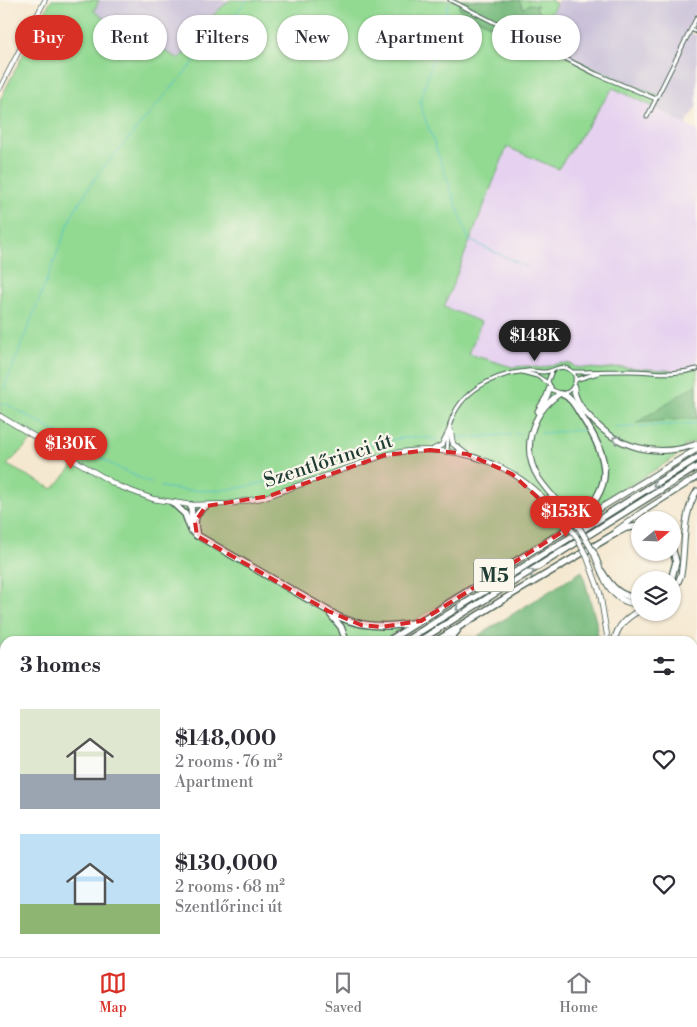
<!DOCTYPE html>
<meta charset="utf-8">
<style>
body{margin:0;font-family:"Libre Bodoni",serif;background:#f7f7f7;color:#2b2b33;height:100vh;display:flex;flex-direction:column;font-size:19px;white-space:nowrap}
*{box-sizing:border-box;margin:0}
p{font-size:16px;color:#7c7c81}
.icon{flex:none;width:28px;height:28px;fill:none;stroke:currentColor;stroke-width:2;stroke-linecap:round;stroke-linejoin:round}
.map{position:relative;flex:1;overflow:hidden}
.side{position:absolute;left:0px;top:636px;width:698px;height:321px;display:flex;flex-direction:column;background:#fff;border-radius:15px 15px 0 0;box-shadow:0 1px 4px #0004}
.side>*{flex:none}
.banner{position:absolute;left:15px;top:15px;width:668px;height:45px;display:flex;gap:10px}
.needle{width:32px;rotate:71deg}
.fabs{position:absolute;left:631px;top:511px;display:grid;gap:10px}
.fabs a{display:grid;place-items:center;width:50px;height:50px;border-radius:50%;background:#fff;box-shadow:0 1px 4px #0004;font-size:25px}
.price{position:absolute;translate:-50% -42px;padding:0 11px;border-radius:18px;background:#d93025;color:#fff;font-size:16px;line-height:32px;filter:drop-shadow(0 1px 2px #0008)}
.price::after{content:'';position:absolute;left:50%;top:30px;width:15px;height:11px;margin-left:-8px;background:inherit;clip-path:polygon(0 0,100% 0,50% 100%)}
.price.on{background:#222;color:#fff}
ul{padding:0;list-style:none}
li{display:flex;align-items:center;gap:15px;height:125px;padding:0 20px}
li span{display:grid;place-items:center;flex:none;width:140px;height:100px;border-radius:0px;color:#555}
li>.icon{margin-inline-start:auto}
span .icon{width:60px;height:60px;fill:#fffc;stroke-width:1}
li b{font-size:21px}
h2{display:flex;justify-content:space-between;align-items:center;height:60px;padding:0 20px;font-size:21px}
.pill{padding:0 18px;border-radius:22px;background:#fff;box-shadow:0 1px 4px #0004;font-size:18px;line-height:45px}
.pill.on{background:#d93025;color:#fff}
.menu{display:flex;justify-content:space-around;align-items:center;height:70px;border-top:1px solid #e1e1e2;background:#fff;font-size:14px;color:#7c7c81}
.menu a{display:grid;justify-items:center;gap:2px}
.menu .on{color:#d93025}
.map>svg:first-child{display:block}
.built{fill:#e6d2f0}
.industrial{fill:#c8bfd8}
.green{fill:#92d992;stroke:#588b63;fill-rule:evenodd}
.forest{fill:#75b97c;stroke:#4a7b58}
.lines{fill:none;stroke-linecap:round;stroke-linejoin:round}
.stream{stroke:#55c3ca;stroke-width:1}
.minor-casing{stroke:#3f574b;stroke-width:5}
.tertiary-casing{stroke:#3f574b;stroke-width:5.5}
.secondary-casing{stroke:#3f574b;stroke-width:6}
.primary-casing{stroke:#3f574b;stroke-width:7}
.motorway-casing{stroke:#3f574b;stroke-width:8}
.minor{stroke:#fff;stroke-width:3}
.tertiary{stroke:#fff;stroke-width:4}
.secondary{stroke:#fff;stroke-width:4.5}
.primary{stroke:#fff;stroke-width:5}
.motorway{stroke:#fff;stroke-width:5.5}
.rail{stroke:#1f3d34;stroke-width:1;stroke-dasharray:8 4;stroke-linecap:butt}
.secondary-bridge-casing{stroke:#3f574b;stroke-width:6;stroke-linecap:butt}
.primary-bridge-casing{stroke:#3f574b;stroke-width:7;stroke-linecap:butt}
.secondary-bridge{stroke:#fff;stroke-width:4.5}
.primary-bridge{stroke:#fff;stroke-width:5}
.oneway{stroke:#8f9e9a}
.marked{fill:#d62828;fill-opacity:0.2;stroke:#d62828;stroke-width:4;stroke-dasharray:10 6;stroke-linejoin:round}
.labels{text-anchor:middle;stroke-width:4.5;stroke-linejoin:round;paint-order:stroke}
.shield{fill:#fbf7ec;stroke:#61756b;stroke-width:1}
.shield-label{font-size:19px;font-weight:bold;fill:#1f3d34}
.street-label{font-size:20px;fill:#1f3d34;stroke:#fbf7ec}
</style>
<div class="map">
<svg width="697" height="957" viewBox="0 0 697 957">
<rect width="100%" height="100%" fill="#fbf7ec"/>
<filter id="ink" filterUnits="userSpaceOnUse"><feTurbulence type="fractalNoise" baseFrequency=".02" numOctaves="2"/><feDisplacementMap in="SourceGraphic" scale="10" xChannelSelector="R" yChannelSelector="G"/><feConvolveMatrix kernelMatrix="1 2 1 2 8 2 1 2 1" color-interpolation-filters="sRGB"/></filter>
<filter id="wash" filterUnits="userSpaceOnUse"><feTurbulence type="fractalNoise" baseFrequency=".0096" numOctaves="4" result="noise"/><feDisplacementMap in="SourceGraphic" scale="20" xChannelSelector="R" yChannelSelector="G"/><feGaussianBlur stdDeviation="1.12" result="paint"/><feColorMatrix in="noise" values="0 0 0 0 0 0 0 0 0 0 0 0 0 0 0 0 0 1.4 0 .05"/><feComposite in="paint" operator="in"/></filter>
<g filter="url(#wash)">
<rect width="100%" height="100%" fill="#f5e8d0"/>
<!-- built -->
<path class="built" d="M613 88 656 108 697 131V365L677 371 621 367 601 369 575 367 571 364 561 363 541 368 528 366 512 367 469 354 444 307 507 147 558 169Z
M66 952 393 953 390 957H64Z"/>
<!-- industrial -->
<path class="industrial" d="M99 0H230L197 30V38L180 59 157 47 135 48 119 30 94 11Z
M558 0H697V9L687 31 697 36V105L686 125 656 108 660 98 537 43Z
M693 918 697 921V957H639L642 953 692 952Z
M396 953 604 952V953L601 957H394Z"/>
<!-- green -->
<path class="green" d="M51 0H99L94 11 119 30 134 48 157 47 179 59 197 38V30L230 0H460L459 9 533 48 537 43 660 97 656 108 613 88 558 169 507 147 444 307 481 322 469 354 512 367 528 366 541 368 561 363 571 364 575 367 601 369 621 367 677 371 697 365V441L684 446 685 451 382 641H5V888L0 892V360L2 357 0 355V100ZM32 440 74 465 53 489 7 465Z
M519 0H552V2L556 3 545 27 539 23 541 18 536 7 537 5 524 9Z"/>
<!-- forest -->
<path class="forest" d="M460 0H519L524 9 528 4 538 5 536 7 541 18 540 23 545 27 533 48 459 8Z
M697 384V418L636 423Z
M582 571 596 621 598 641H479V635Z"/>
<g class="lines">
<!-- stream -->
<path class="stream" d="M449 2 420 103 421 107 469 240 527 267
M4 389 73 213 97 175 247 0
M0 404 5 403 120 469 151 483
M614 428 697 423
M541 433 584 430
M456 438 522 434
M161 487C197 493 226 492 262 483 278 479 293 471 308 465 339 453 371 442 403 438 416 437 425 436 437 440
M389 957 392 952"/>
</g>
</g>
<g filter="url(#ink)">
<g class="lines">
<!-- minor casing -->
<g class="minor-casing">
<path id="minor" d="M450 0 596 74 656 99
M691 29 697 32
M647 117 697 17
M522 372 537 376 548 383
M573 372C590 372 607 371 623 371 652 370 668 377 697 369
M575 380 598 373
M447 451C448 442 448 433 450 424 460 390 495 374 527 371 532 370 537 372 543 372 552 373 559 364 568 369 581 375 575 391 563 394L552 390 548 381 552 371
M136 957 138 952
M371 957 374 952
M377 957 380 952"/>
</g>
<!-- tertiary casing -->
<g class="tertiary-casing">
<path id="tertiary" d="M0 88 45 0"/>
</g>
<!-- secondary casing -->
<g class="secondary-casing">
<path id="secondary" d="M0 416 118 486 153 499 191 505 228 504 262 498 385 455C432 444 483 452 522 480 535 489 546 501 557 511
M450 428 453 444 466 454
M434 449 442 445 449 431
M587 557 600 593 608 641
M692 774 697 780
M692 823 697 817
M614 957 617 952"/>
</g>
<!-- primary casing -->
<g class="primary-casing">
<path id="primary" d="M574 387C574 398 582 409 590 417 617 449 658 458 697 444
M559 394C531 414 520 449 539 479 546 489 554 498 562 507
M538 411 547 396 550 387
M576 523 697 449
M616 531 642 512 697 477
M594 553C603 576 610 604 640 604
M672 589 678 582 681 575C686 547 681 516 697 491
M614 641C618 625 626 618 640 610"/>
</g>
<!-- motorway casing -->
<g class="motorway-casing">
<path id="motorway" d="M173 503 185 514 191 530 195 534 339 617C365 628 390 628 416 622
M191 505 192 522
M197 536C194 523 193 514 206 506
M602 572C611 587 621 598 640 598
M671 580 676 562 672 547
M331 615 341 627 346 641
M388 641 567 529C611 493 615 468 584 420 577 410 573 398 562 394
M405 641 697 458
M419 641 697 467
M436 641 504 599 618 532 626 528 640 526
M448 641 457 631
M0 824H5
M0 836 5 841
M0 895 5 890
M0 908 5 905
M0 917 5 914
M0 928 5 924
M18 957V952"/>
</g>
<!-- minor -->
<use href="#minor" class="minor"/>
<!-- tertiary -->
<use href="#tertiary" class="tertiary"/>
<!-- secondary -->
<use href="#secondary" class="secondary"/>
<!-- primary -->
<use href="#primary" class="primary"/>
<!-- motorway -->
<use href="#motorway" class="motorway"/>
<!-- rail -->
<path class="rail" d="M692 841 697 833
M626 957 629 952"/>
<!-- secondary-bridge casing -->
<g class="secondary-bridge-casing">
<path id="secondary-bridge" d="M557 511 576 536 587 557"/>
</g>
<!-- primary-bridge casing -->
<g class="primary-bridge-casing">
<path id="primary-bridge" d="M562 507 580 529 594 553"/>
</g>
<!-- secondary-bridge -->
<use href="#secondary-bridge" class="secondary-bridge"/>
<!-- primary-bridge -->
<use href="#primary-bridge" class="primary-bridge"/>
</g>
<!-- one-way arrows -->
<defs><path id="oneway-chevron" d="M-2-3.5L2.5 0L-2 3.5" fill="none" stroke-width="1.6" stroke-linecap="round" stroke-linejoin="round" transform="scale(1.25)"/></defs>
<g class="oneway">
<use href="#oneway-chevron" transform="translate(616 439) rotate(-151)"/>
<use href="#oneway-chevron" transform="translate(656 484) rotate(148)"/>
<use href="#oneway-chevron" transform="translate(531 572) rotate(-32)"/>
<use href="#oneway-chevron" transform="translate(459 608) rotate(148)"/>
</g>
</g>
<!-- marked area -->
<path class="marked" d="M430 450 467 454 512 474 570 527 421 621 381 627 361 625 328 611 197 536 195 522 206 506 269 496 385 455Z"/>
<g class="labels">
<!-- shield labels -->
<rect class="shield" x="474" y="558.5" width="40" height="33" rx="4"/>
<g class="shield-label">
<text x="494" y="582">M5</text>
</g>
<!-- street labels -->
<g class="street-label">
<text transform="translate(328 460) rotate(-18)" y="7">Szentlőrinci út</text>
</g>
</g>
</svg>
<div class="fabs">
<a><svg class="needle" viewBox="-14 -14 28 28"><path d="M0-13l5 13h-10z" fill="#e53935"/><path d="M0 13l5-13h-10z" fill="#7c7c81"/></svg></a>
<a><svg class="icon" aria-label="layers" viewBox="0 0 24 24"><path d="M12 4l9 5-9 5-9-5zM3 14l9 5 9-5"/></svg></a>
</div>
<b class="price on" style="left:535px;top:362px">$148K</b>
<b class="price" style="left:71px;top:470px">$130K</b>
<b class="price" style="left:566px;top:538px">$153K</b>
<div class="banner">
<a class="pill on">Buy</a>
<a class="pill">Rent</a>
<a class="pill">Filters</a>
<a class="pill">New</a>
<a class="pill">Apartment</a>
<a class="pill">House</a>
</div>
<section class="side">
<h2>3 homes<svg class="icon" aria-label="filters" viewBox="0 0 24 24"><path d="M4 7h16M4 17h16"/><circle cx="9" cy="7" r="2"/><circle cx="15" cy="17" r="2"/></svg></h2>
<ul>
<li><span style="background:linear-gradient(#dfe7d0 65%,#9aa5b1 0)"><svg class="icon" aria-label="home" viewBox="0 0 24 24"><path d="M3 11l9-7 9 7M6 9v11h12V9"/></svg></span><div><b>$148,000</b><p>2 rooms · 76 m²</p><p>Apartment</p></div><svg class="icon" aria-label="heart" viewBox="0 0 24 24"><path d="M12 20l-8-8c-3-5 5-10 8-4 3-6 11-1 8 4z"/></svg></li>
<li><span style="background:linear-gradient(#bfe0f5 70%,#8fb573 0)"><svg class="icon" aria-label="home" viewBox="0 0 24 24"><path d="M3 11l9-7 9 7M6 9v11h12V9"/></svg></span><div><b>$130,000</b><p>2 rooms · 68 m²</p><p>Szentlőrinci út</p></div><svg class="icon" aria-label="heart" viewBox="0 0 24 24"><path d="M12 20l-8-8c-3-5 5-10 8-4 3-6 11-1 8 4z"/></svg></li>
</ul>
</section>
</div>
<nav class="menu">
<a class="on"><svg class="icon" aria-label="map" viewBox="0 0 24 24"><path d="M3 6l6-2 6 2 6-2v14l-6 2-6-2-6 2zM9 4v14M15 6v14"/></svg>Map</a>
<a><svg class="icon" aria-label="saved" viewBox="0 0 24 24"><path d="M7 4h10v16l-5-4-5 4z"/></svg>Saved</a>
<a><svg class="icon" aria-label="home" viewBox="0 0 24 24"><path d="M3 11l9-7 9 7M6 9v11h12V9"/></svg>Home</a>
</nav>
